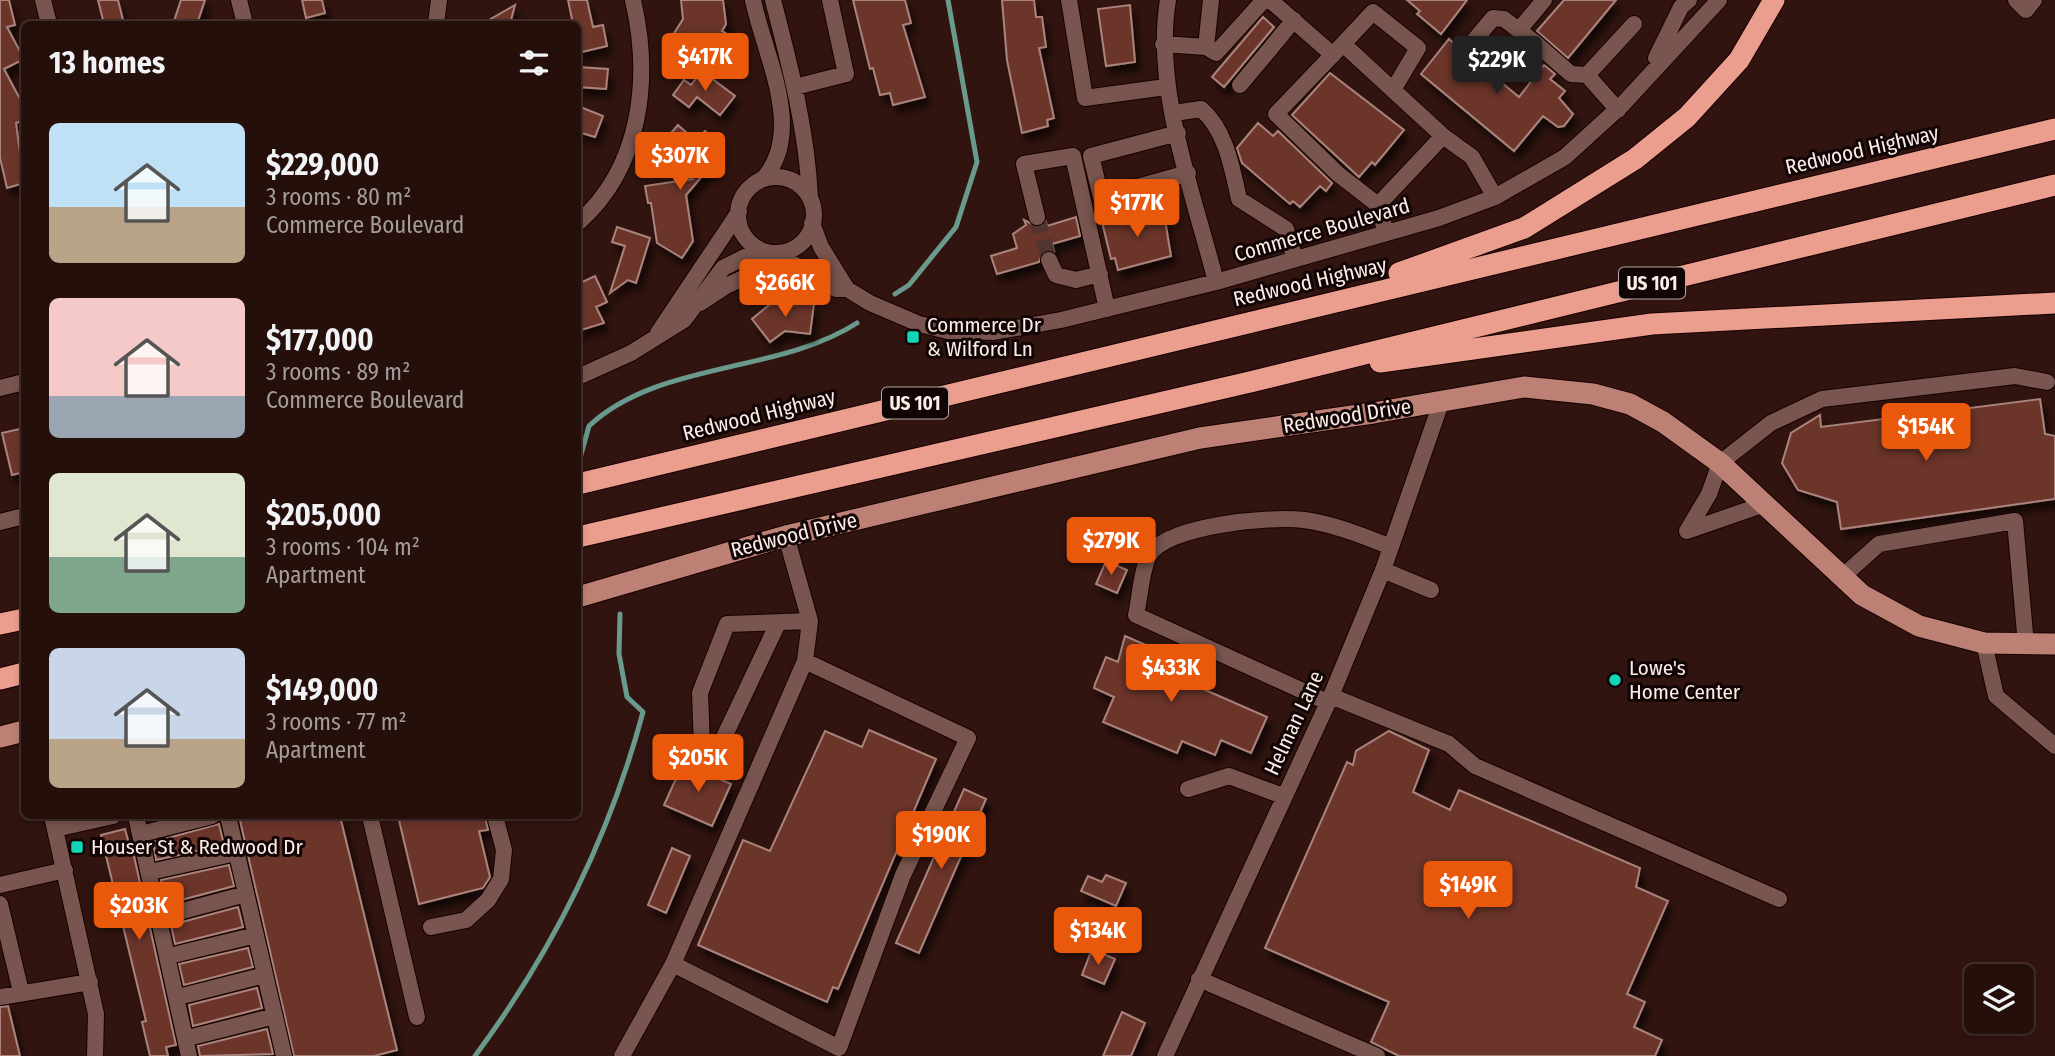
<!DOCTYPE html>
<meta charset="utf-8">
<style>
body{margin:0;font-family:"Fira Sans Condensed",sans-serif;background:#2d1814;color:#f1f3f6;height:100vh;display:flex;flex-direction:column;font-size:26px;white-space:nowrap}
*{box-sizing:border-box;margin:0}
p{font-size:23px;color:#a39c9d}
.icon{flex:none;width:38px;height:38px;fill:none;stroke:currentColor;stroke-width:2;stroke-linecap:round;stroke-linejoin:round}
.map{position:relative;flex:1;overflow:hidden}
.details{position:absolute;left:21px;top:21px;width:560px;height:798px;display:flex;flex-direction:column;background:#250f0b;border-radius:10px;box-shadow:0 4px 10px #0003,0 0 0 2px #422f2c}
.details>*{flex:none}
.fabs{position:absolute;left:1964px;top:964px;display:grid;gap:14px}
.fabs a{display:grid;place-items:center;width:70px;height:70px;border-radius:10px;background:#250f0b;box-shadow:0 4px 10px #0003,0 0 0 2px #422f2c;font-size:35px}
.price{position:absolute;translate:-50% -60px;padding:0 16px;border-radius:7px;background:#ea580c;color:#fff;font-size:23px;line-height:46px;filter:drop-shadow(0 2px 4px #0008)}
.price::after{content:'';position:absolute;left:50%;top:42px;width:21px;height:16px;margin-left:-10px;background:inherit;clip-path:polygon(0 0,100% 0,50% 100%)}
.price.on{background:#222;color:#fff}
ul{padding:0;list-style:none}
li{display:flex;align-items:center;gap:21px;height:175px;padding:0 28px}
li span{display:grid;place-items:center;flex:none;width:196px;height:140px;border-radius:10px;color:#555}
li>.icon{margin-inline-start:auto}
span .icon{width:84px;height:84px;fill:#fffc;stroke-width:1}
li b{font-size:30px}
h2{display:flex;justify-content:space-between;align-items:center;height:84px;padding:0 28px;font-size:30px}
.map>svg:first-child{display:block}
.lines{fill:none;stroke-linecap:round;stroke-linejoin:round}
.stream{stroke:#699a8d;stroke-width:5}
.building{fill:#6c352c;stroke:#a9837c;stroke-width:2;filter:url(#shadow)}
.minor-tunnel{stroke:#503430;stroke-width:16;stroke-dasharray:16 8;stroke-linecap:butt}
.minor-casing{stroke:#170100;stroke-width:18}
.major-casing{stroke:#170100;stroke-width:23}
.highway-casing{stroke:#170100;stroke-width:23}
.minor{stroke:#78554e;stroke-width:16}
.major{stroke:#bd8074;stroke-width:21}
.highway{stroke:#eb9d8e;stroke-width:21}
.poi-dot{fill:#11d5b4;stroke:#100504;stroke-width:2.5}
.labels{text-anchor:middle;stroke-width:6;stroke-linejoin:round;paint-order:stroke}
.shield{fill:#100504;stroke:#b6a7a4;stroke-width:2}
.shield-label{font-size:19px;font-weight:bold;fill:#fdece8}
.street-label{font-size:21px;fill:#fdece8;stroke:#100504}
.poi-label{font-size:21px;fill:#fdece8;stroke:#100504;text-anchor:start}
</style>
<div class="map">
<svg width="2055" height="1056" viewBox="0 0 2055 1056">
<defs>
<filter id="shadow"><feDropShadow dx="4.5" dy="8" stdDeviation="3.5" flood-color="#0009"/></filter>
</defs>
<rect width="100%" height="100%" fill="#31140f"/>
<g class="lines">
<!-- stream -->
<path class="stream" d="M895 294 909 285 956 227 977 162 948 0
M580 458 589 426C658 361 778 374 857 323
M475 1056C553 951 609 839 643 712L627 697 619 654 620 614"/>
</g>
<!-- building -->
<path class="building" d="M0 0H9L15 25 7 27 24 59 4 69 20 99 24 98V120L16 123 24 183 7 188 0 158Z
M98 0H118L124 24H104Z
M181 0H205L197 24H173Z
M302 0H322L325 13 306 18Z
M568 0H587L593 27 603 25 607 46 578 53V24H573Z
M681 0H723L726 24 722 31 732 37 716 61 673 35 683 19Z
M853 0H905L911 23 903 25 925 97 893 105 890 93 880 95 873 68 870 69Z
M1002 0H1034L1036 17H1042L1046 47 1039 48 1054 118 1047 120 1048 126 1022 133 1007 60Z
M1407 0H1467L1441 34 1417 14 1420 11Z
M1564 0H1616L1568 58 1537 31Z
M515 5 510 24H482Z
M1130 5 1135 62 1106 66 1098 9Z
M1263 17 1274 27 1224 87 1212 77Z
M1449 39 1457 46 1461 57 1472 58 1519 97 1544 65 1555 74 1550 79 1565 91 1559 98 1573 114 1564 126 1558 127 1543 116 1514 151 1421 74Z
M578 67 608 69 606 89 578 87Z
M702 71 735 96 720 115 697 97 689 107 673 95 684 80 691 85Z
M1330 73 1404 130 1375 165 1372 162 1359 177 1292 115Z
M578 106 603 116 595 137 578 132Z
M1258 123 1273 136 1278 131 1332 183 1326 191 1320 186 1300 207 1293 201 1290 204 1242 163 1237 148Z
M678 125 696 141 705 131 719 144 709 156 715 161 686 195 693 241 682 258 657 243 651 203H648L645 186 692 179 680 169 688 160 665 140Z
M1150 210 1152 217 1164 214 1171 256 1118 270 1115 258 1111 259 1102 222Z
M1076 217 1080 236 1052 244 1054 251H1044L1039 262 997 274 991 256 1017 248 1013 234 1026 225 1024 220 1039 227 1046 222 1047 226Z
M617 227 650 238 636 283 628 280 610 293 625 246 612 242Z
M595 276 607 302 596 307 604 323 578 331V284Z
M775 300 814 304 810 334 785 331 770 342 752 319Z
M2040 399 2045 434 2055 436V499L1841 529 1837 502 1798 490 1782 463 1791 433 1820 415 1821 427Z
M24 428V472L12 475 2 433Z
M1106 561 1127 570 1117 593 1096 584Z
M1125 636 1185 662 1178 678 1267 717 1251 753 1221 740 1215 755 1182 741 1177 753 1103 722 1114 697 1094 688 1095 684 1106 657 1118 662Z
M869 730 936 759 838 989 833 987 827 1002 698 945 743 840 770 851 825 731 862 747Z
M1389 731 1429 750 1413 792 1450 810 1459 790 1640 868 1636 887 1668 901 1627 994 1645 1002 1634 1027 1662 1040 1655 1056H1399L1371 1042 1389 1002 1265 948 1347 762 1353 765 1356 751Z
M683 763 731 784 712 826 664 805Z
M964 789 986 799 919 953 896 943Z
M239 816H340L397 1050 374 1056H294Z
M398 816H485L488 830 479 831 490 877 483 888 419 904Z
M219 824 224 845 156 860 153 842Z
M125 829 130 848 132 847 176 1045 166 1047 168 1056H150L142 1022 146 1021 101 835Z
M672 848 690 856 666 913 648 905Z
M229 865 234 886 166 904 161 880Z
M1106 875 1126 883 1116 906 1081 891 1088 876 1102 882Z
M238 907 243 927 175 944 171 925Z
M248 948 253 967 184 985 179 964Z
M1092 949 1115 959 1104 984 1082 975Z
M257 988 262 1008 193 1026 189 1005Z
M8 1006 20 1056H0V1007Z
M1122 1012 1145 1023 1131 1056H1103Z
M267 1029 273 1054 200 1056 198 1046Z"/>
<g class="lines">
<!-- minor-tunnel -->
<path class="minor-tunnel" d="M1037 217 1049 260"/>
<!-- minor casing -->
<g class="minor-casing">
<path id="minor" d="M43 0 49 24
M239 0 245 24
M753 0C764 55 806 131 763 179
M773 0C790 66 807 130 810 198
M1069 0 1085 98 1166 87
M1168 0C1153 90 1194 194 1216 282
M1270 0 1333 55
M2016 0 2026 10 2034 0
M436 24 439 0
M1519 30 1544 0
M1163 44 1206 47 1211 0
M1343 44 1276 114 1338 174 1378 205 1386 233
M1206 47 1216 53 1264 0
M1467 49 1493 18 1504 19 1533 41
M1656 58 1681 7 1689 0
M1504 73 1533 41 1571 74 1587 75
M1240 85 1294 20
M795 87 846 74 830 0
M1393 90 1418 48 1373 12 1343 44 1443 136 1472 157 1495 197
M1618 110 1587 75 1634 24
M1174 113 1201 109C1226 130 1232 168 1239 199L1286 229 1295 259
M1178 133 1091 156 1101 197 1188 173
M738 215a38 38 0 1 1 76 0a38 38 0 1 1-76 0Z
M1378 205 1443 136
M1037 217 1024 164 1073 156 1107 309
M578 223C642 167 651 78 633 0
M812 223 821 247 847 289
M775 253 836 289H847L870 303 919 324 948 331 994 332 1061 320 1216 282 1439 218 1495 197 1565 157 1622 105 1719 0
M1049 260 1056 275 1076 280 1100 274
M700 303 726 286 754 273 801 268
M658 333 739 212
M578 377 631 353 684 320 723 268 759 250
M0 388 24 382
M0 522 24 516
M1687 531 1709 494 1720 463 1771 423 1822 399 2015 376 2047 382
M1687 531 1765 504
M1383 570 1431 590
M1842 577 1879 544 2015 521 2026 645
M778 623 717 752 702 746 700 693 727 624 810 621 786 536
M1984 643 1996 696 2055 746
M805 661 673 964 839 1048 903 875 968 738 805 661 810 621
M1331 696 1449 744 1475 766 1779 899
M1327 702 1136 615C1140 597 1141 574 1148 557 1163 525 1271 516 1304 520 1334 524 1363 536 1391 547
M1188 789 1229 776 1283 796
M52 816 96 1014 95 1056
M136 816 189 1056
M228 816 284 1056
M370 816 417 1017
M55 829 113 816
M141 834 212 816
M150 872 236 853
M0 885 65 870
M0 904 21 992
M160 917 246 894
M431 927 466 920 488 900 501 879 504 850 495 816
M169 956 256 935
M1199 979 1377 1056
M0 997 90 982
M178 997 265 975
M188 1038 275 1016
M622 1056 673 964
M1165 1056 1331 696 1383 570 1442 400"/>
</g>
<!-- major casing -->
<g class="major-casing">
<path id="major" d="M578 597 786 536 1200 438 1373 413 1524 387 1593 394 1630 404 1663 422 1720 463 1862 595 1919 626 1984 643 2055 644
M0 737 24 731"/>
</g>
<!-- highway casing -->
<g class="highway-casing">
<path id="highway" d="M1399 273 1524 228 1635 159 1687 117 1739 60 1774 0
M1380 362 1652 324 2055 303
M578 484 2055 129
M578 537 1250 382 2055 185
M0 624 24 619
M0 679 24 673"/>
</g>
<!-- minor -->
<use href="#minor" class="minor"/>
<!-- major -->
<use href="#major" class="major"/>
<!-- highway -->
<use href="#highway" class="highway"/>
</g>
<!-- markers -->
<g class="poi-dot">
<rect x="906" y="330" width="14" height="14" rx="3.5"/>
<circle cx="1615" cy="680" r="7"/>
<rect x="70" y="840" width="14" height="14" rx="3.5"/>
</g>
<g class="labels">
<!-- shield labels -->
<g class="shield">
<rect x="1619" y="267.5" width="66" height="31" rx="5"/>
<rect x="882" y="387.5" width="66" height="31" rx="5"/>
</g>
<g class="shield-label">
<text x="1652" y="290">US 101</text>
<text x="915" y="410">US 101</text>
</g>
<!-- street labels -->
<g class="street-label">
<text transform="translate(1862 150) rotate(-13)" y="7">Redwood Highway</text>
<text transform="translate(1322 230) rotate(-16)" y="7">Commerce Boulevard</text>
<text transform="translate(1310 282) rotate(-13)" y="7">Redwood Highway</text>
<text transform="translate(759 415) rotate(-14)" y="7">Redwood Highway</text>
<text transform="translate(1347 416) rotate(-9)" y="7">Redwood Drive</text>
<text transform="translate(794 535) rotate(-14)" y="7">Redwood Drive</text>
<text transform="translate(1294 723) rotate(-65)" y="7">Helman Lane</text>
</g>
<!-- poi labels -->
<g class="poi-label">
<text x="927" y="332">Commerce Dr<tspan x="927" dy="24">&amp; Wilford Ln</tspan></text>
<text x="1629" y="675">Lowe's<tspan x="1629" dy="24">Home Center</tspan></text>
<text x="91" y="854">Houser St &amp; Redwood Dr</text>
</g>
</g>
</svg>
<div class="fabs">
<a><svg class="icon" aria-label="layers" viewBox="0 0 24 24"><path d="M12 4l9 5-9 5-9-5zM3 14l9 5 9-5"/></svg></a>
</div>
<b class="price" style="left:705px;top:93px">$417K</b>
<b class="price on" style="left:1497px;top:96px">$229K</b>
<b class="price" style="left:680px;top:192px">$307K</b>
<b class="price" style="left:1137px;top:239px">$177K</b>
<b class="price" style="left:785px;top:319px">$266K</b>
<b class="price" style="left:1926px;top:463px">$154K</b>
<b class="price" style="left:1111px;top:577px">$279K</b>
<b class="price" style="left:1171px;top:704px">$433K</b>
<b class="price" style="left:698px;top:794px">$205K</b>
<b class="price" style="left:941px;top:871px">$190K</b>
<b class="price" style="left:1468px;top:921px">$149K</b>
<b class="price" style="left:139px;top:942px">$203K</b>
<b class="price" style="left:1098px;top:967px">$134K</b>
<section class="details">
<h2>13 homes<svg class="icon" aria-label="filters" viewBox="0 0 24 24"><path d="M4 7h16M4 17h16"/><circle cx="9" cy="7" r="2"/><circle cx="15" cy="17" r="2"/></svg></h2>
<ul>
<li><span style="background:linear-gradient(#bfe0f5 60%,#b9a48a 0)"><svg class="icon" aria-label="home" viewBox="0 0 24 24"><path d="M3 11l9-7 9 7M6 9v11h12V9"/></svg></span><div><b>$229,000</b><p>3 rooms · 80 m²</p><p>Commerce Boulevard</p></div></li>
<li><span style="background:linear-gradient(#f6c9c9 70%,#9aa5b1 0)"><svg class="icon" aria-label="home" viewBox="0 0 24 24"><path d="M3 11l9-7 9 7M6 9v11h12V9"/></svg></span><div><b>$177,000</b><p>3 rooms · 89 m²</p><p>Commerce Boulevard</p></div></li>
<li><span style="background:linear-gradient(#dfe7d0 60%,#7fa58c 0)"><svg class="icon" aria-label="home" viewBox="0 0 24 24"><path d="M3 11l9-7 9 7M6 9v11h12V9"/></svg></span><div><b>$205,000</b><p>3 rooms · 104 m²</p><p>Apartment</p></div></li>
<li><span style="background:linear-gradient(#c9d6e8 65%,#b9a48a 0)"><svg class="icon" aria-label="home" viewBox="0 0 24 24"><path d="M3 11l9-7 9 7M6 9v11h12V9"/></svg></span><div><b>$149,000</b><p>3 rooms · 77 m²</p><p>Apartment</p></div></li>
</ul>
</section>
</div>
